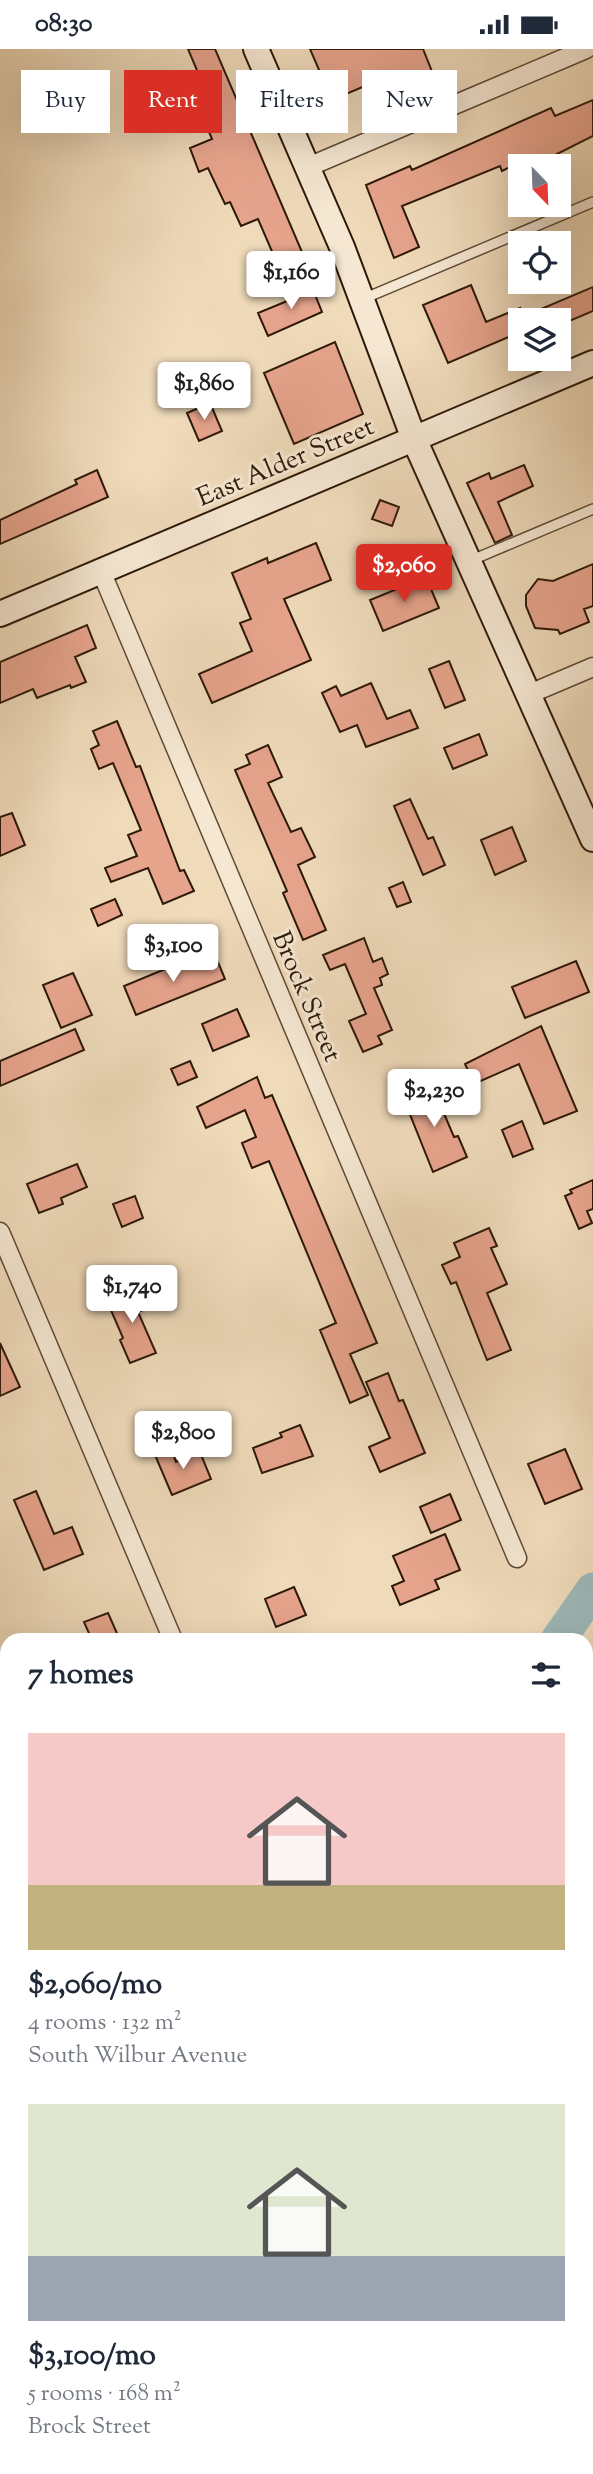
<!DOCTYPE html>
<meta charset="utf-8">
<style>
body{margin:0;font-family:"Sorts Mill Goudy",serif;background:#f2f2f3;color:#1f2937;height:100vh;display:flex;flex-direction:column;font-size:26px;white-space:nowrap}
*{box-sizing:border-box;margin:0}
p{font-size:23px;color:#747a83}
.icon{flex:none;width:38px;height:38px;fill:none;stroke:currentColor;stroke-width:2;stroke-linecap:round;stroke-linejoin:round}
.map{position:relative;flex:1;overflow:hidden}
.side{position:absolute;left:0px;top:1584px;width:593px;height:842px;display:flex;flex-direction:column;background:#fff;border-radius:21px 21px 0 0;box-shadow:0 7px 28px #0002}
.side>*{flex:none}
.hud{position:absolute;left:21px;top:21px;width:551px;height:63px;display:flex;gap:14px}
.needle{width:46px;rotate:157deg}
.fabs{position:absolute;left:508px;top:105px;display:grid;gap:14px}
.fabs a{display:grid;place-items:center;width:63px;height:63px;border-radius:0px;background:#fff;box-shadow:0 7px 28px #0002;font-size:35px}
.price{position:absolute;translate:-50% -60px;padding:0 16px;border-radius:7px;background:#fff;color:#222;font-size:23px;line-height:46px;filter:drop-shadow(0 2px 4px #0008)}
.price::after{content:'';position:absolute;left:50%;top:42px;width:21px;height:16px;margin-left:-10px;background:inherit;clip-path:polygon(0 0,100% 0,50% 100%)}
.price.selected{background:#d93025;color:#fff}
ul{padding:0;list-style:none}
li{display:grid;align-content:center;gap:14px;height:371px;padding:0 28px}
li span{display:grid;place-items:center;height:217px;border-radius:0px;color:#555}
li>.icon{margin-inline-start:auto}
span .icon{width:126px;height:126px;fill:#fffc;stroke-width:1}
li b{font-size:30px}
h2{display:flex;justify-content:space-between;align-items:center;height:84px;padding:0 28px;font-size:30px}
.tag{padding:0 24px;border-radius:0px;background:#fff;box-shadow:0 7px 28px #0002;font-size:24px;line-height:63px}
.tag.selected{background:#d93025;color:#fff}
.status{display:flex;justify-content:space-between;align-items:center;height:49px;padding:0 35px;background:#fff;direction:ltr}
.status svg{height:19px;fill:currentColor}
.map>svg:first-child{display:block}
.green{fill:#b9c090;stroke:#746c4c;stroke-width:2}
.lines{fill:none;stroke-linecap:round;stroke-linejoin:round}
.river{stroke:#9db8b9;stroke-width:35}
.building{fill:#e7a48d;stroke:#2e1909;stroke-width:2}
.service-casing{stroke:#5e4935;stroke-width:12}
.minor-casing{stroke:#5e4935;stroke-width:21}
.secondary-casing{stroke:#2e1909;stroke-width:28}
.path{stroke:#2e1909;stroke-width:3.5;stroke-dasharray:2 3.5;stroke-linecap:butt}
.service{stroke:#f5e7d2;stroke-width:9}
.minor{stroke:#f5e7d2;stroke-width:18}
.secondary{stroke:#f5e7d2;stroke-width:24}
.labels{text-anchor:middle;stroke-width:6;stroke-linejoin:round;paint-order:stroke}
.street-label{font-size:26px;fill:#2e1909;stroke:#f5e7d2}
</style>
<div class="status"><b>08:30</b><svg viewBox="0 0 49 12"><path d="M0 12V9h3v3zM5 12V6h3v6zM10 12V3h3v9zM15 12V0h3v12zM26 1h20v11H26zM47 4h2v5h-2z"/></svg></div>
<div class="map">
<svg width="593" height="2425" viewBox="0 0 593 2425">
<rect width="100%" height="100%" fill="#efdaba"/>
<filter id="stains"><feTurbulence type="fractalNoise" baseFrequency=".00286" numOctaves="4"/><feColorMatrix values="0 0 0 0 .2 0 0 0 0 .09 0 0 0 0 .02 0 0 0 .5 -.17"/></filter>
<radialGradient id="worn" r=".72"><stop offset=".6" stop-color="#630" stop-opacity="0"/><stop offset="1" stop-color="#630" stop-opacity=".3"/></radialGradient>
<!-- green -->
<path class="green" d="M161 2418H465L469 2425H155Z"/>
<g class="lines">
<!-- river -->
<path class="river" d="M558 1591 593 1541
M0 2294 7 2289"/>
</g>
<!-- building -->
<path class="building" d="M188 0H215L302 203 277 214 258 170 241 177 230 153 225 155 208 119 199 123 190 99 212 90 200 61 174 73 168 59 200 44 193 29 199 26Z
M310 0H423L433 25 399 40 393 25 332 51Z
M593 51V87L547 110 550 117H512L502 122 500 117 402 157 419 198 394 209 366 136 410 117 412 121 551 59 555 67Z
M310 233 322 263 268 287 258 264 297 248 293 240Z
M471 236 486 273 520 259V269L593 238V262L560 276 558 271H520V283L448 314 423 256Z
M335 293 363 365 294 395 264 324Z
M210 354 222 382 199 392 187 364Z
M524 416 533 437 498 453 512 486 495 494 467 434 489 424 491 430Z
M97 421 108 448 0 495V471L77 435 75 431Z
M380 451 399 458 392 477 372 470Z
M316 494 331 531 284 550 311 611 212 654 199 625 252 602 240 574 251 570 232 524 267 509 268 514Z
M593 515V557L584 560 589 573 560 585 558 581 535 579 526 557V546L538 530 553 532Z
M426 528 439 559 383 582 370 551Z
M87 576 96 599 75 608 86 633 71 639 70 636 37 649 33 640 0 654V613Z
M449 612 465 651 445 659 429 620Z
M371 634 387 670 410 661 418 679 366 698 357 676 340 683 322 644 336 637 341 647Z
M117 672 136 718 140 717 180 822 184 821 194 842 163 855 148 819 111 833 105 819 137 807 128 786 141 781 113 714 99 720 91 700 99 696 93 682Z
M479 685 487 706 453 720 444 699Z
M268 696 282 728 268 734 291 783 301 779 315 808 298 816 326 881 303 891 283 844 287 842 235 721 250 715 246 706Z
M410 750 428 790 433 788 445 816 423 826 394 757Z
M12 764 25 796 0 807V768Z
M512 778 526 812 495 826 481 791Z
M403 833 411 853 397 858 389 839Z
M115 850 122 866 98 877 91 860Z
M364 889 373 913 382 909 388 925 380 929 382 936 374 939 392 981 378 987 382 995 363 1003 349 972 366 965 345 915 330 921 323 906Z
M215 906 225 930 136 966 124 937 170 918 173 923Z
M576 912 589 943 525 969 512 938Z
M73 924 92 966 61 979 43 936Z
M237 960 249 987 213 1002 202 975Z
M541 977 577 1062 544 1075 519 1015 474 1035 465 1015Z
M75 980 84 1001 0 1037V1012Z
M190 1012 197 1028 178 1036 171 1020Z
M257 1028 265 1049 272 1046 377 1294 350 1305 368 1346 350 1354 320 1281 336 1274 269 1112 252 1119 242 1094 256 1088 245 1061 206 1079 197 1058Z
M421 1037 425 1044 434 1041 454 1088 458 1087 467 1108 433 1123 405 1053 410 1051 406 1043Z
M522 1072 533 1100 513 1108 502 1081Z
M77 1115 87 1138 61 1149 63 1155 39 1164 27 1135Z
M593 1131V1160L587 1162 592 1174 579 1180 565 1147 572 1144 570 1141Z
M135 1147 143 1169 122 1178 113 1155Z
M489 1179 497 1197 491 1199 507 1235 487 1244 511 1301 487 1311 456 1233 451 1235 442 1216 460 1208 454 1194Z
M136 1239 145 1260 138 1263 156 1304 130 1314 120 1291 123 1289 107 1252Z
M0 1294 20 1338 0 1347Z
M388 1324 399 1352 403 1351 425 1404 380 1423 369 1398 390 1389 366 1333Z
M217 1369 225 1387 203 1397 196 1378Z
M300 1376 313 1407 262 1424 253 1399 282 1388 280 1384Z
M171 1399 176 1413 200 1403 211 1430 172 1446 155 1406Z
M565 1400 582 1440 545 1455 528 1415Z
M36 1442 54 1485 72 1478 83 1505 44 1521 14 1451Z
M450 1445 461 1471 431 1484 420 1458Z
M445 1485 460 1521 435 1531 439 1540 400 1556 392 1537 404 1532 393 1507Z
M294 1538 306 1566 276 1578 265 1550Z
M108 1564 120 1591H92L84 1573Z"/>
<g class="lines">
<!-- service casing -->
<g class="service-casing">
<path id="service" d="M363 250 593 153
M472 511 593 460"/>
</g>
<!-- minor casing -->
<g class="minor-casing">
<path id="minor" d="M308 118 586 0
M101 522 517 1509
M527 646 593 618
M0 1183 173 1591
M586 1984 593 1973
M586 2305 593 2307"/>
</g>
<!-- secondary casing -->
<g class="secondary-casing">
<path id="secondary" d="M256 0 342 198 414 390 593 790
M0 565 593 314"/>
</g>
<!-- path -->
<path class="path" d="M220 2425 226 2418"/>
<!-- service -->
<use href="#service" class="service"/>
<!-- minor -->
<use href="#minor" class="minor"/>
<!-- secondary -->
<use href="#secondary" class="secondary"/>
</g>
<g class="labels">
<!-- street labels -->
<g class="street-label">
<text transform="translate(285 412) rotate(-23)" y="9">East Alder Street</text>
<text transform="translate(308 947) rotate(67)" y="9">Brock Street</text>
</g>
</g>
<rect width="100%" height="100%" filter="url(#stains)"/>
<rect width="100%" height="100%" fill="url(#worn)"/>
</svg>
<div class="fabs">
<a><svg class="needle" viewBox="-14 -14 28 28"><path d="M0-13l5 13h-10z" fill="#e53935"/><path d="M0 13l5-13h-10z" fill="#747a83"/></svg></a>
<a><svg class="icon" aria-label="locate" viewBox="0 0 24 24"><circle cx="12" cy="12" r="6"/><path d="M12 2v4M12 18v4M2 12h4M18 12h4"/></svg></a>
<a><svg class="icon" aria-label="layers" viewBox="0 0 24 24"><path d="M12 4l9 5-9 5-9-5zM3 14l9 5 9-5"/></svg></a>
</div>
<b class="price" style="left:291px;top:262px">$1,160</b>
<b class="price" style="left:204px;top:373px">$1,860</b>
<b class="price selected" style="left:404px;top:555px">$2,060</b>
<b class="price" style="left:173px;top:935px">$3,100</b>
<b class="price" style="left:434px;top:1080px">$2,230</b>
<b class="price" style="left:132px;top:1276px">$1,740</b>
<b class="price" style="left:183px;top:1422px">$2,800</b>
<div class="hud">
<a class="tag">Buy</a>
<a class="tag selected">Rent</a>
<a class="tag">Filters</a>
<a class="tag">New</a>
</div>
<section class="side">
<h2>7 homes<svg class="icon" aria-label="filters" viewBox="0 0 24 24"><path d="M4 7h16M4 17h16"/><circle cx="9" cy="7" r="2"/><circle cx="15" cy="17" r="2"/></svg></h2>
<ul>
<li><span style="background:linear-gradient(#f6c9c9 70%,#c2b280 0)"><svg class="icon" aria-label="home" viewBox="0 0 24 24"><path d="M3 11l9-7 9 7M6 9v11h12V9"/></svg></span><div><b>$2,060/mo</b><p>4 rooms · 132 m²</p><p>South Wilbur Avenue</p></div></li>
<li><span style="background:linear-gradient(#dfe7d0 70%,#9aa5b1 0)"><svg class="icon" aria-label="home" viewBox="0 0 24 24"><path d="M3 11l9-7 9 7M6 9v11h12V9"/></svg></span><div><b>$3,100/mo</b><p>5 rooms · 168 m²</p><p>Brock Street</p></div></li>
</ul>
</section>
</div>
